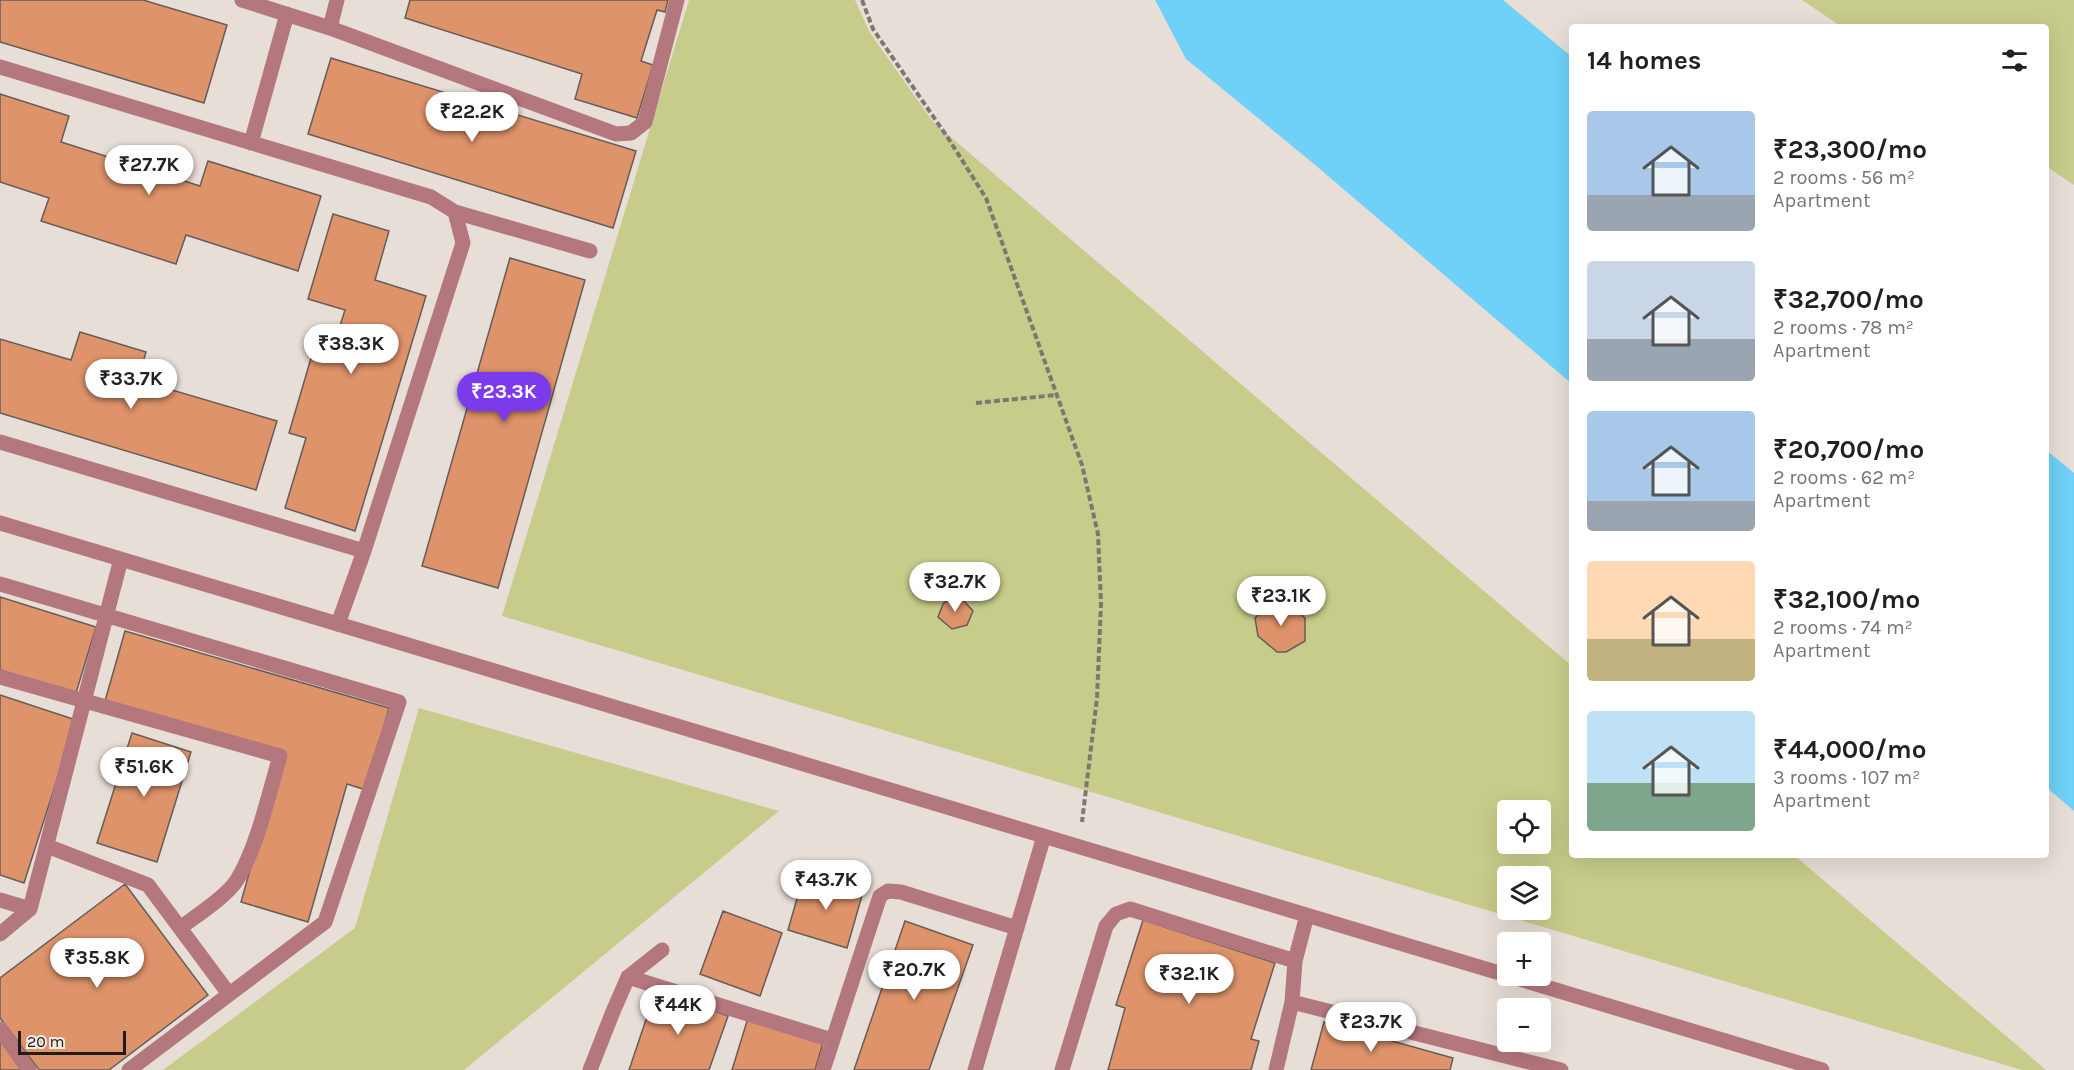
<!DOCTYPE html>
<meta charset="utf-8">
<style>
body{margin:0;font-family:Karla,sans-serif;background:#f2f2f2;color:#202124;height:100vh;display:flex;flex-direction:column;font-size:22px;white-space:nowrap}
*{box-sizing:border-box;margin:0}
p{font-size:20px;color:#757577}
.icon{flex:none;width:33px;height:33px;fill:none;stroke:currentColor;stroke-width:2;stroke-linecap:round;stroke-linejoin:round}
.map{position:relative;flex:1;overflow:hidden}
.side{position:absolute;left:1569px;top:24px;width:480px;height:834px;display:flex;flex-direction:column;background:#fff;border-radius:6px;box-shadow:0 6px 24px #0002}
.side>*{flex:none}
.buttons{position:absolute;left:1497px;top:800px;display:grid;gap:12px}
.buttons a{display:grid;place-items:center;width:54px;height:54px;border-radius:6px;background:#fff;box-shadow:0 6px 24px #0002;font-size:30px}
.scale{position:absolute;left:18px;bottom:15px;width:108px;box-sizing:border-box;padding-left:6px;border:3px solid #1f1c19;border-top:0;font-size:16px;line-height:21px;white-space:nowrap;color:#1f1c19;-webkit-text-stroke:4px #f4ebe4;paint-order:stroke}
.price{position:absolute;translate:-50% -51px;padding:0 14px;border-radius:21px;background:#fff;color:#222;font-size:20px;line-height:39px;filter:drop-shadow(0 2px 3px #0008)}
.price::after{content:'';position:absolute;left:50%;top:36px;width:18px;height:14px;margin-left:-9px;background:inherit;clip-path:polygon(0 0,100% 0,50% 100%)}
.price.selected{background:#7c3aed;color:#fff}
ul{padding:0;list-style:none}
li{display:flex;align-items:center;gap:18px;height:150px;padding:0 18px}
li span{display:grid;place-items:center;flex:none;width:168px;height:120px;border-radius:6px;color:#555}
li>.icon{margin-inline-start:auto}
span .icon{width:72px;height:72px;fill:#fffc;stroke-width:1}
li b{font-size:26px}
h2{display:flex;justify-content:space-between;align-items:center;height:72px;padding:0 18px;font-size:26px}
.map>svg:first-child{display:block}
.green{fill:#c7cc8a;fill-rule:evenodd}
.water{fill:#6fd1f8}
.building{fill:#de936a;stroke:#665d59;stroke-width:1.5}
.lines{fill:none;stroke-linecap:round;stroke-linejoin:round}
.path{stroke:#7d7772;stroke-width:4;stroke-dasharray:6 3;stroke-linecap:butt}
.lane{stroke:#b3777d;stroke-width:15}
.street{stroke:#b3777d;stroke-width:15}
</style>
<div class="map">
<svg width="2074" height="1070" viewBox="0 0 2074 1070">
<rect width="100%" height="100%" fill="#e7ded7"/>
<!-- green -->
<path class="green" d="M689 0H855L870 33 933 122 1572 666V855H1794L2046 1070H2022L502 616ZM1508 810H1540V843H1508ZM1508 876H1540V909H1508Z
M1802 0H2074V185L2046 166V27H1842Z
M419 708 779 811 464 1070H163L355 928Z"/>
<!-- water -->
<path class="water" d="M1155 0H1503L1572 57V384L1314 164 1186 59Z
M2046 450 2074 473V811L2046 787Z"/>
<!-- building -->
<path class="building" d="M0 0H143L227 25 204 103 0 42Z
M410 0H668L665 12 657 10 641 61 653 65 637 118 575 99 582 74 405 18Z
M331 58 636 151 613 228 308 134Z
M0 94 69 116 61 142 200 186 208 161 321 196 298 271 186 235 176 264 41 221 49 198 0 182Z
M333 214 389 231 375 280 426 296 355 531 285 508 306 438 289 433 314 348 331 354 345 310 308 299Z
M510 258 585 280 498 588 422 566Z
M80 332 146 352 138 380 277 421 256 490 0 413V339L71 360Z
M0 597 96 627 76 693 0 670Z
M951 597 962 599 973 611 967 625 952 629 938 617 943 604Z
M1271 603 1289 604 1305 618V641L1286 652H1277L1258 636 1255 618Z
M125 631 389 708 366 790 347 784 308 922 241 902 283 753 105 701Z
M0 695 76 720 24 883 0 875Z
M132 733 191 752 157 862 97 843Z
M804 874 863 892 847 948 788 930Z
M125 884 208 995 109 1070H39L0 1018V978Z
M723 911 782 933 760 996 700 974Z
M1143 920 1275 963 1251 1039 1259 1041 1251 1070H1108L1125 1008 1116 1005Z
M905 921 973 945 929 1070H854Z
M656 990 728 1016 709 1070H629Z
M748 1018 823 1043 815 1070H732Z
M1324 1022 1453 1058 1450 1070H1311Z
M0 1037 23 1070H0Z"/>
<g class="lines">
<!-- path -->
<path class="path" d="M862 0 873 29 948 138 986 198 1082 465 1098 534 1101 604 1097 698 1082 822
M976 403 1056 395"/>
<!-- lane -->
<path class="lane" d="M242 0 330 28 616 134 631 133 645 122 677 0
M330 28 337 0
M0 67 431 197 455 212 463 243 364 551 0 442
M251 143 287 14
M455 212 590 251
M0 523 338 624 364 551
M0 584 399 702 325 922 129 1070
M0 677 280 756C269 793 257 848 237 880 227 896 196 916 180 928
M47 846 148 885 229 994
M0 900 30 909
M0 934 30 909 121 559
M0 1029 29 1070"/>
<!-- street -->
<path class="street" d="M338 624 1822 1070
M628 977 832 1040
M1292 1002 1561 1070
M590 1070 612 1014 628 977 662 950
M823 1070 880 896 888 891 901 892 1017 928
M975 1070 1044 836
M1062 1070 1106 926 1116 914 1130 909 1295 961
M1276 1070 1292 1002 1295 961 1307 915"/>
</g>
</svg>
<div class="buttons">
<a><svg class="icon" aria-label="locate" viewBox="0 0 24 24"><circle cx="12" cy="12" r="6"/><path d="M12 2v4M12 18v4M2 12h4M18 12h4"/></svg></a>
<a><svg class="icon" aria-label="layers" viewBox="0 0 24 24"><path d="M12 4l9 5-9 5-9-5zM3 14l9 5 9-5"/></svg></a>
<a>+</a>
<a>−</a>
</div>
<div class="scale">20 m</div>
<b class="price" style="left:472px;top:143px">₹22.2K</b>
<b class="price" style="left:149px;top:196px">₹27.7K</b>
<b class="price" style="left:351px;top:375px">₹38.3K</b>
<b class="price" style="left:131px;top:410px">₹33.7K</b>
<b class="price selected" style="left:504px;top:423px">₹23.3K</b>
<b class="price" style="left:955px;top:613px">₹32.7K</b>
<b class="price" style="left:1281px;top:627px">₹23.1K</b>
<b class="price" style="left:144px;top:798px">₹51.6K</b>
<b class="price" style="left:826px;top:911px">₹43.7K</b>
<b class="price" style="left:97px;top:989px">₹35.8K</b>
<b class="price" style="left:914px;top:1001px">₹20.7K</b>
<b class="price" style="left:1189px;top:1005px">₹32.1K</b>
<b class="price" style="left:678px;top:1036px">₹44K</b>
<b class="price" style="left:1371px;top:1053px">₹23.7K</b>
<section class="side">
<h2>14 homes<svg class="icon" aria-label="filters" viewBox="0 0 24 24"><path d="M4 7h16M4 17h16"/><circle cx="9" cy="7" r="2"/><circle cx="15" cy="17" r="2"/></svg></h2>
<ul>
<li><span style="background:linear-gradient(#a9c7e8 70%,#9aa5b1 0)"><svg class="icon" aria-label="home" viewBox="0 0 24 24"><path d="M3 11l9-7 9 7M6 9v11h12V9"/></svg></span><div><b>₹23,300/mo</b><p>2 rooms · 56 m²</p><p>Apartment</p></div></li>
<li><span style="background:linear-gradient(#c9d6e8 65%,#9aa5b1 0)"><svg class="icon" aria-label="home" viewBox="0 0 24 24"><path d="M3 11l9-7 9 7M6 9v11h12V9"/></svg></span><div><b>₹32,700/mo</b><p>2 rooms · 78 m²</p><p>Apartment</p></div></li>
<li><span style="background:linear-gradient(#a9c7e8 75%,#9aa5b1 0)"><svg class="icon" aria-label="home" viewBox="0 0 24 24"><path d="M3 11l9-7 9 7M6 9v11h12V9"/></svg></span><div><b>₹20,700/mo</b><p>2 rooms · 62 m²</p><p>Apartment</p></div></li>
<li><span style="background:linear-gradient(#ffd9b3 65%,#c2b280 0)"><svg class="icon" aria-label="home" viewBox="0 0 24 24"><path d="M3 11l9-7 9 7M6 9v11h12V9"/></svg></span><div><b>₹32,100/mo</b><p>2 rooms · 74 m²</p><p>Apartment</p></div></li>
<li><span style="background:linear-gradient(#bfe0f5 60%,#7fa58c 0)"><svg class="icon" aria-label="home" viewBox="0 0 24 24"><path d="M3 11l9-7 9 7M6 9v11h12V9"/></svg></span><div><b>₹44,000/mo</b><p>3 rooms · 107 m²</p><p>Apartment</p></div></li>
</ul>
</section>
</div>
